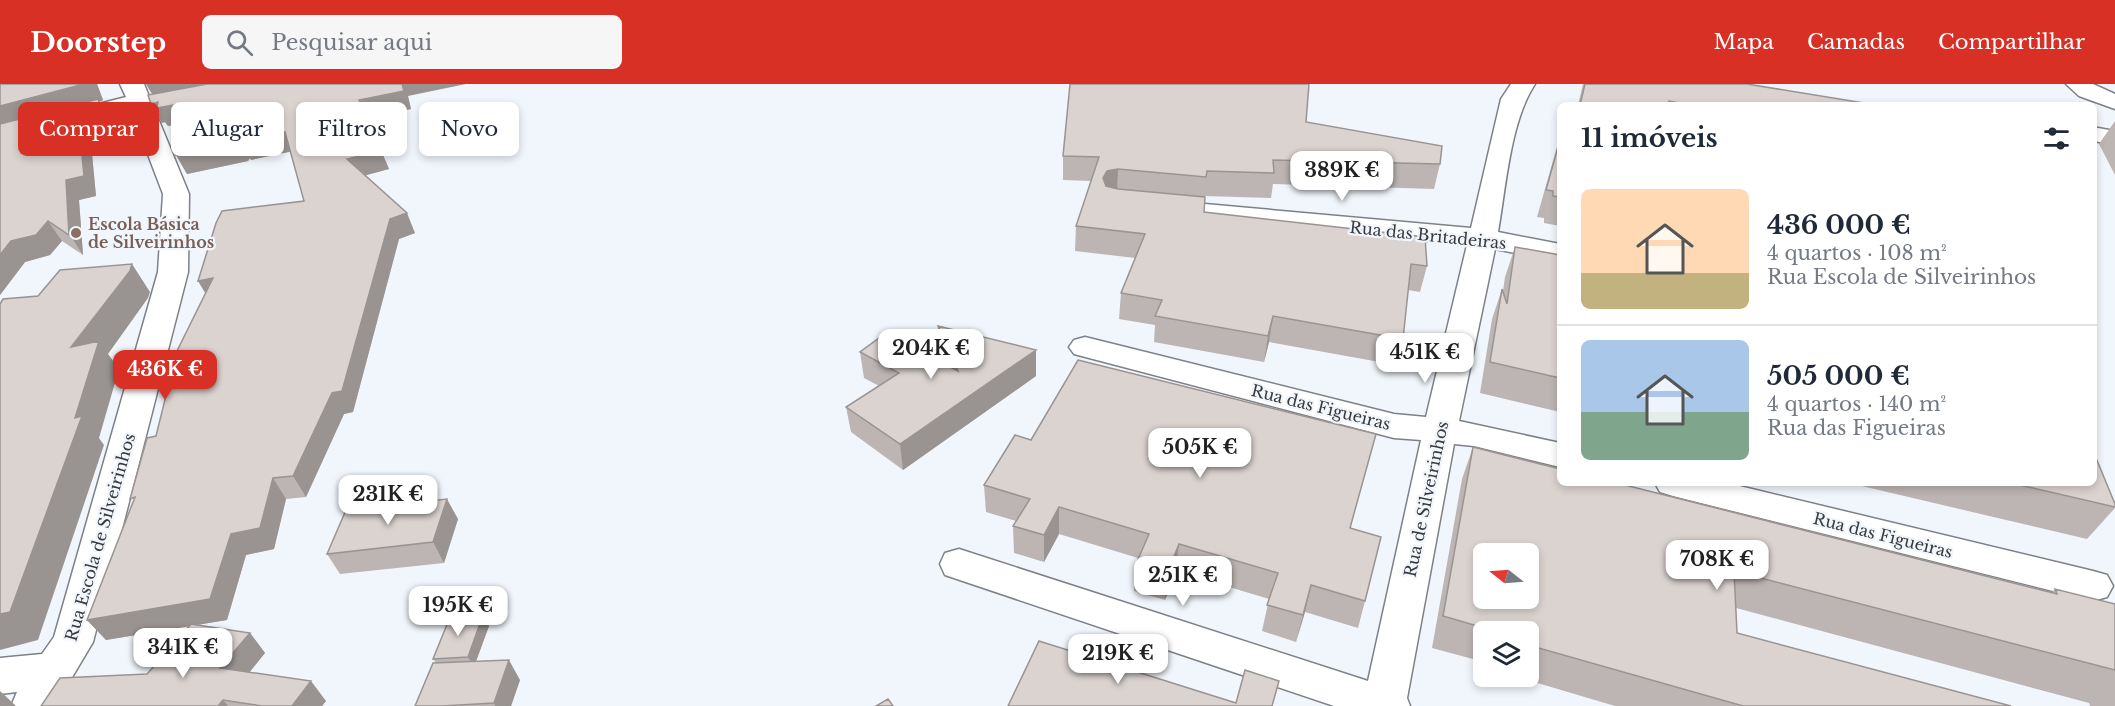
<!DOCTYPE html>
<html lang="pt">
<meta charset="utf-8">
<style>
body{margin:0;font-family:"Libre Baskerville",serif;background:#f6f6f7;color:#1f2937;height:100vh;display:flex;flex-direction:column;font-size:22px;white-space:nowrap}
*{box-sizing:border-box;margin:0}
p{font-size:20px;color:#747a83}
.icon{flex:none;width:33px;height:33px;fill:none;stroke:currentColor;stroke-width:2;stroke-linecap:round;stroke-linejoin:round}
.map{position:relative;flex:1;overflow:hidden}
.panel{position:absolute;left:1557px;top:18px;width:540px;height:384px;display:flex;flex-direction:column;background:#fff;border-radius:9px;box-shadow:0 3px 9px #0003}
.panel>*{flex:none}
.hud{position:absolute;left:18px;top:18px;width:570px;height:54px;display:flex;gap:12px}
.needle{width:39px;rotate:287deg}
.controls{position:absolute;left:1473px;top:459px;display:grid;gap:12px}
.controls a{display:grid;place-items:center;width:66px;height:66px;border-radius:9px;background:#fff;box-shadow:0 3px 9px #0003;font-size:30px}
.price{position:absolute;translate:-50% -51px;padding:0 14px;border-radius:12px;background:#fff;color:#222;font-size:20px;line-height:39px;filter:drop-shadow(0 2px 3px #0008)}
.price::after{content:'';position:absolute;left:50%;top:36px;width:18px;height:14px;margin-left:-9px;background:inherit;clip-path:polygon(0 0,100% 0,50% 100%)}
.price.active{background:#d93025;color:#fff}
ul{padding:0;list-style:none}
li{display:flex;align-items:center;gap:18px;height:150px;padding:0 24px}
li+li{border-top:2px solid #e0e1e3}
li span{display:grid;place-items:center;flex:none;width:168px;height:120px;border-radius:9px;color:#555}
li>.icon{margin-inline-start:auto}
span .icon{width:72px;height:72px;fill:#fffc;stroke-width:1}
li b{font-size:26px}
h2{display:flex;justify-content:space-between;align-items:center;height:72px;padding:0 24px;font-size:26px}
.pill{padding:0 21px;border-radius:9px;background:#fff;box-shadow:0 3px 9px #0003;font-size:21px;line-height:54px}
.pill.active{background:#d93025;color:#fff}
header{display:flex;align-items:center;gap:36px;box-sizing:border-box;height:84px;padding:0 30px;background:#d93025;color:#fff}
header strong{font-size:28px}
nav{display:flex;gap:33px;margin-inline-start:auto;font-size:21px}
.search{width:420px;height:54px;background:#f6f6f7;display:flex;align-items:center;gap:15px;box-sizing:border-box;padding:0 21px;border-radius:9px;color:#747a83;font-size:22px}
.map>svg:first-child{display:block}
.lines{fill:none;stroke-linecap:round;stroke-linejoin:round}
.minor-casing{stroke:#7d8186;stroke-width:3}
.minor{fill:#fff;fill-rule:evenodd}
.wall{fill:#bcb5b3}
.shaded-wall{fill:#999492}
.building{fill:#dbd3d0;stroke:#999492;stroke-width:1.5;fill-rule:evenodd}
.education-dot{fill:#8d6e63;stroke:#f1f6fc;stroke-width:2}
.labels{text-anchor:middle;stroke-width:4.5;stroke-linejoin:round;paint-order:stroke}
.education-label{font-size:16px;font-weight:bold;fill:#785e54;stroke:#f1f6fc;text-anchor:start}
.street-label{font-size:16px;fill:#393a3d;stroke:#f1f6fc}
</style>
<header>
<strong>Doorstep</strong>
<div class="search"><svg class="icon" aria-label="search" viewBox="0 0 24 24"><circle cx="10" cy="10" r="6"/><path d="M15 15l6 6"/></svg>Pesquisar aqui</div>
<nav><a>Mapa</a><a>Camadas</a><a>Compartilhar</a></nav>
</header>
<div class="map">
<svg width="2115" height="622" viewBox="0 0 2115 622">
<rect width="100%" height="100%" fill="#f1f6fc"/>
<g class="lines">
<!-- minor casing -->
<g class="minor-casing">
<path id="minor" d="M120 0H144L189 110 188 188 93 558 55 622H11L17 608 0 610V574L42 570 54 553 158 188 163 110 131 26 0 60V45L126 13Z
M1511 0H1535C1510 38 1506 103 1498 148L1560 160V178L1495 165 1459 337 1560 359V383L1474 362 1454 360 1407 614 1410 622H1334L945 491 940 480 945 469 959 465 1368 597 1421 356 1394 354 1074 270 1069 263 1074 256 1085 253 1394 330 1426 333 1467 161 1160 132 1150 130 1146 124 1150 118 1160 116 1471 144 1501 15Z
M2066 0H2093L2115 10V25L2079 12Z
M2098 44 2115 47V61L2094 57V45Z
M1655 399H1727L2093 487 2107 491 2113 502 2107 513 2093 517 1673 412 1660 408Z"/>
</g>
<!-- minor -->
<use href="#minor" class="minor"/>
</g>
<!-- wall -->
<path class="wall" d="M0 0H97L103 16 99 18 109 34 116 52 91 60 96 112 79 116 83 171 62 157 50 171 25 178 0 211Z
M1583 0H1747L1876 21H1578Z
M408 12 411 25 367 34 389 85 365 91 415 149 399 155 353 328 344 330 306 413 286 415 274 465 246 471 227 536 196 541 250 549 265 569 249 588 326 617 322 622H41L147 590 189 542 106 556 87 536 133 419 156 352 304 117 290 67 251 76 250 74 248 77 187 90 176 71 178 40 168 42 165 38 162 39 151 20Z
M2115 37V91L2099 60Z
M1306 38 1440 80 1434 105 1273 100 1271 114 1205 112 1204 128 1427 182 1420 208 1408 206 1403 255 1396 281 1269 258 1264 278 1154 258 1155 241 1119 235 1121 209 1135 174 1075 167 1076 142 1091 97 1063 96V72Z
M1560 52V142L1544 139V134L1537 133Z
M1515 163 1560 171V328L1480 309 1492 235 1502 205 1503 207 1505 193Z
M938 242 1036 292 903 386 851 348 846 323 879 302 864 294 860 268 946 281 940 267Z
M1473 363 2052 508 2055 505 2115 520V622H2090L2089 619 1736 524 1737 549 2011 622H1615L1514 592H1528V548H1484V578L1432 564 1462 395Z
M1849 399H2094L2115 420V424L2087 455Z
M984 401 1351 444 1365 517 1358 544 1305 528 1296 558 1262 547 1269 515 1176 487 1165 516 1134 507 1136 480 1138 474 1059 450 1044 478 1014 469 1013 442 1016 437 986 428Z
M458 435 444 479 340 490 327 470Z
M483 531 489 542 476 577 520 596 511 622H415L436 579 433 575Z"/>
<!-- shaded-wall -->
<path class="shaded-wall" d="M84 0H97L103 16 99 18 109 34 116 52 91 60 96 112 79 116 83 171 0 44V22Z
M146 0H216L153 12Z
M402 0H466L408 12 411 25 367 34 389 85 356 94 347 75 359 16Z
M158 18 179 20 190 38 168 42 165 38 162 39 151 20Z
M285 48 294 67 251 76 250 74 248 77 187 90 176 71 242 52Z
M1118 85 1117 110 1107 112 1103 94 1107 87Z
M407 129 415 149 399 155 353 328 344 330 306 413 293 392 390 135Z
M48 137 62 157 50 171 25 178 0 211V171L11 157Z
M132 180 150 208 148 214 108 270 119 285 99 354 104 361 38 556 0 566V530L75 334 71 263Z
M213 194 210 217 198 197Z
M1273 232 1269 258 1264 278 1268 252Z
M1036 266V292L903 386 900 360Z
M273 394 286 415 274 465 246 471 227 536 106 556 87 536 231 450Z
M447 415 458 435 444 479 433 458Z
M1059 423V450L1044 478V451Z
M1179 460 1176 487 1165 516 1167 490Z
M1311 501 1305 528 1296 558 1303 531Z
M483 531 489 542 474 583 468 573Z
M250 549 265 569 237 604 220 584Z
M509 576 520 596 511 622H495L494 619Z
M311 597 326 617 322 622H292Z
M0 607 16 622H0Z
M223 616 228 622H218Z"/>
<!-- building -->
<path class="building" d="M0 0H84L0 22Z
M207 0H402L404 7 359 16 381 66 347 75 407 129 390 135 342 307 332 309 293 392 273 394 260 444 231 450 210 515 87 536 135 413 130 415 147 354 156 352 177 267 213 194 198 197 216 139 222 127 304 117 285 48 241 57 242 52 238 58 176 71 179 20 157 24 158 18 151 20 148 11Z
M1070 0H1309L1306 38 1442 62 1440 80 1273 76 1274 89 1207 87 1206 93 1118 85 1107 87 1103 94 1106 102 1118 105 1205 113 1204 128 1425 153 1427 182 1411 180 1403 255 1273 232 1268 252 1155 232 1162 216 1121 209 1145 150 1076 142 1099 73 1063 72Z
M1585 0H1747L1876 21H1690L1669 17 1668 21H1580Z
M98 15 104 33 79 41 84 92 66 96 69 151 48 137 36 151 11 157 0 171V40Z
M1560 56V113L1553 112V107L1546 106Z
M1515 163 1560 171V294L1490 278 1502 205 1507 220Z
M132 180 130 187 71 263 99 257 75 334 82 332 10 528 0 530V220L3 215 38 212 60 186Z
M938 242 1036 266 900 360 846 323 899 289 860 268 886 249 958 287Z
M1078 276 1376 350 1350 444 1381 453 1365 517 1311 501 1303 531 1267 521 1278 489 1179 460 1167 490 1136 480 1149 450 1059 423 1044 451 1013 442 1030 415 984 401 1015 351 1031 356Z
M1473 363 1560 385V399H1617L2057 510 2055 505 2115 520V586L1734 487 1737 549 2011 622H1743L1528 561V548H1498L1443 532ZM1484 470H1528V514H1484Z
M2094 369 2115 420V423L2011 399H2094Z
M447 415 433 458 327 470 346 426Z
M483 531 468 573 433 575 450 533Z
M191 540 250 549 220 584 311 597 292 622H262L223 616 218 622H41L60 594 147 590Z
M1039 557 1236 619 1245 586 1279 597 1272 622H1008Z
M509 576 494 619 442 622H415L433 579Z
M888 615 893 622H876Z"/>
<!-- markers -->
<circle class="education-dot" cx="76" cy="149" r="6"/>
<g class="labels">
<!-- education labels -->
<g class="education-label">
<text x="88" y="146">Escola Básica<tspan x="88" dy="18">de Silveirinhos</tspan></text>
</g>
<!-- street labels -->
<g class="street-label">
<text transform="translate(1428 151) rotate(6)" y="6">Rua das Britadeiras</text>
<text transform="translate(1321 323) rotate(14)" y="6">Rua das Figueiras</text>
<text transform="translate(1426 415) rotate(-78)" y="6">Rua de Silveirinhos</text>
<text transform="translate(1883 451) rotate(14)" y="6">Rua das Figueiras</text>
<text transform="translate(100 453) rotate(-74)" y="6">Rua Escola de Silveirinhos</text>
</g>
</g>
</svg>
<div class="controls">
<a><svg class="needle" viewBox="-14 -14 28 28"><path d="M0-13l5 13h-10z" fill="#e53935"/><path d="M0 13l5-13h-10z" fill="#747a83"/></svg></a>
<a><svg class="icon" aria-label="layers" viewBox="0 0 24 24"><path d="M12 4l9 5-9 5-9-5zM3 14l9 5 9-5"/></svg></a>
</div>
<b class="price" style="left:1342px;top:118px">389K €</b>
<b class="price" style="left:931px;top:296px">204K €</b>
<b class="price" style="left:1425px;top:300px">451K €</b>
<b class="price active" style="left:165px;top:317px">436K €</b>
<b class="price" style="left:1200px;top:395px">505K €</b>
<b class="price" style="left:388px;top:442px">231K €</b>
<b class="price" style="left:1717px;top:507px">708K €</b>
<b class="price" style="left:1183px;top:523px">251K €</b>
<b class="price" style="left:458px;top:553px">195K €</b>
<b class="price" style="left:183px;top:595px">341K €</b>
<b class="price" style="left:1118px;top:601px">219K €</b>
<div class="hud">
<a class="pill active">Comprar</a>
<a class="pill">Alugar</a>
<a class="pill">Filtros</a>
<a class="pill">Novo</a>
</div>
<section class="panel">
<h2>11 imóveis<svg class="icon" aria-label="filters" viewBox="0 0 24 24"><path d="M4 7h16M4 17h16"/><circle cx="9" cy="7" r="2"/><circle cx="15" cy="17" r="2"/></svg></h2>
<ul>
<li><span style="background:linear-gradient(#ffd9b3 70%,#c2b280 0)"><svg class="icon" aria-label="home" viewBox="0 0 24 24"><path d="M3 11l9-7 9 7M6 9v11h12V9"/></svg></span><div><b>436 000 €</b><p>4 quartos · 108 m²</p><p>Rua Escola de Silveirinhos</p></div></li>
<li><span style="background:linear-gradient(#a9c7e8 60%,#7fa58c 0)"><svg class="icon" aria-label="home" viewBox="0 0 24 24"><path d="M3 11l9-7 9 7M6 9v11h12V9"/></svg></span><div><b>505 000 €</b><p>4 quartos · 140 m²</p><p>Rua das Figueiras</p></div></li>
</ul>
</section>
</div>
